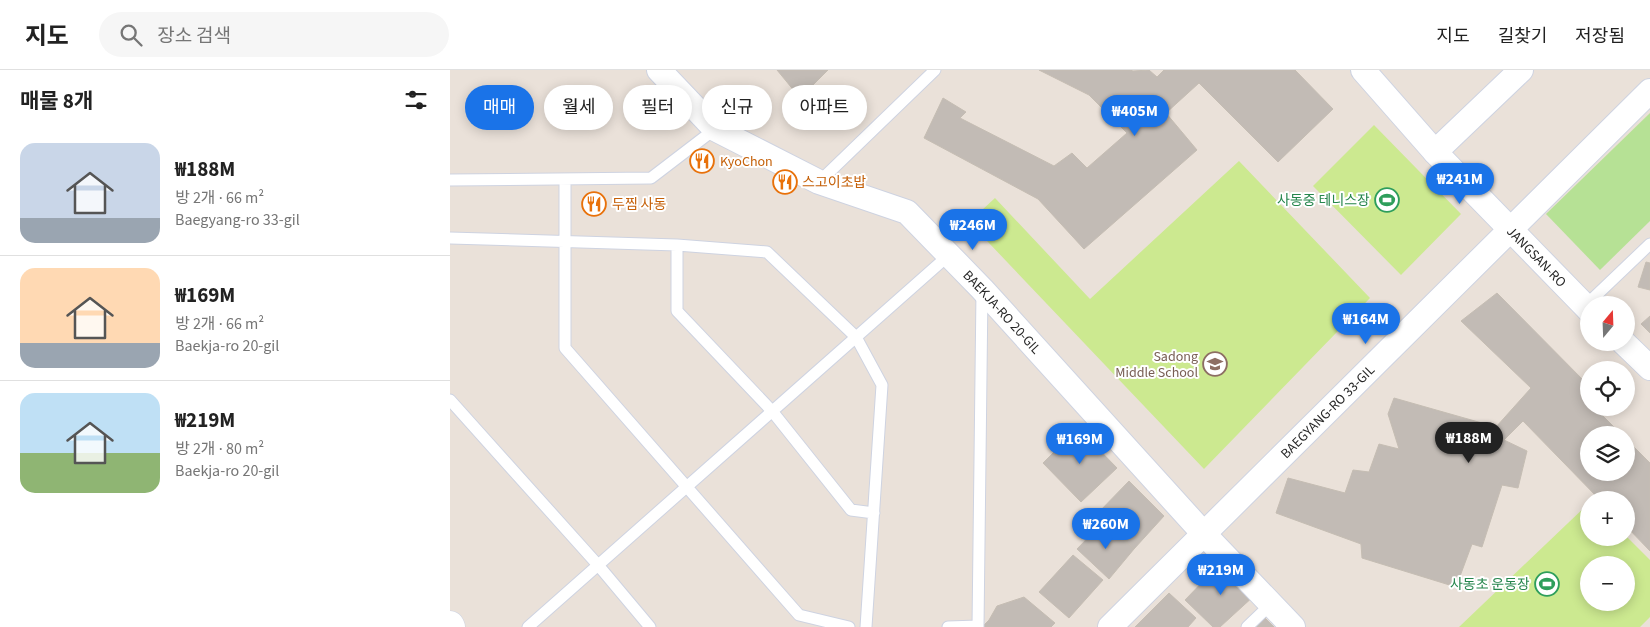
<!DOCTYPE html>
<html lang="ko">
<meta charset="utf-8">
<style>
body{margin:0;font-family:"Source Sans 3","Noto Sans KR",sans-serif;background:#f6f6f6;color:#222;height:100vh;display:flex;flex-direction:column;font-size:19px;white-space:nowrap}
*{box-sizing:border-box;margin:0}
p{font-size:16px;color:#767676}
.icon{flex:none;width:28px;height:28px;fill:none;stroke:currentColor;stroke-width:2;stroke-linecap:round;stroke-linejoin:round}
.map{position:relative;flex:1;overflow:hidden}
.panel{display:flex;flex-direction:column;background:#fff;width:450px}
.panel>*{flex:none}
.hud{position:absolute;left:15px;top:15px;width:475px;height:45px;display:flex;gap:10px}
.needle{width:32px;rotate:19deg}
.fabs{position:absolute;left:1130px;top:226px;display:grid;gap:10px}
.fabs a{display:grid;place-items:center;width:55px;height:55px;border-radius:50%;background:#fff;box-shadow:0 2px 12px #0003;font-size:25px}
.price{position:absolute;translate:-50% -42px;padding:0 11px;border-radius:18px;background:#1a73e8;color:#fff;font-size:16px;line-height:32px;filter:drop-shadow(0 1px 2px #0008)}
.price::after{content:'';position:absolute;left:50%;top:30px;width:15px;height:11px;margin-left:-8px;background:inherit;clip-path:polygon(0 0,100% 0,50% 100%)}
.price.selected{background:#222;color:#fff}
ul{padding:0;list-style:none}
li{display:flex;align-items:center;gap:15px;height:125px;padding:0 20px}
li+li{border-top:1px solid #e0e0e0}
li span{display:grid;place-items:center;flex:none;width:140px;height:100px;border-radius:15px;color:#555}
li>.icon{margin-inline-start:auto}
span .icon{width:60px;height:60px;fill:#fffc;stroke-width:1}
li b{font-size:21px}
h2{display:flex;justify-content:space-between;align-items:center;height:60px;padding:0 20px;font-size:21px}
.chip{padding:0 18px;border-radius:22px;background:#fff;box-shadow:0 2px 12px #0003;font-size:18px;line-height:45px}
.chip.selected{background:#1a73e8;color:#fff}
header{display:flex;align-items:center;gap:30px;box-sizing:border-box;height:70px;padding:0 25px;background:#fff;border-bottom:1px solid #e0e0e0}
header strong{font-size:24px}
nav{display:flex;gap:28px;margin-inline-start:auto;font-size:18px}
.search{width:350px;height:45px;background:#f6f6f6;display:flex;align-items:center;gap:12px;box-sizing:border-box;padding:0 18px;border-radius:28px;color:#767676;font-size:19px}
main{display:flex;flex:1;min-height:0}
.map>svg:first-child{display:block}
.green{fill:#b6e195}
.pitch{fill:#cce990;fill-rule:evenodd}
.building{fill:#c2bbb5;stroke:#c5bdb3}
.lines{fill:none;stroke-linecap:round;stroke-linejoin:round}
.service-casing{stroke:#ced3e1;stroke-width:13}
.minor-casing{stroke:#ced3e1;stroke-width:26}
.tertiary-casing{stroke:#ced3e1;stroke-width:29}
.service{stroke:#fff;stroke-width:11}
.minor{stroke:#fff;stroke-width:24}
.tertiary{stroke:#fff;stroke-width:28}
.labels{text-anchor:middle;stroke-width:4;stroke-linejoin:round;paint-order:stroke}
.food-label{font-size:14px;fill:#c56008;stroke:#fff;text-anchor:start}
.leisure-label{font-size:14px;fill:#27864d;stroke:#fff;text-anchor:end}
.street-label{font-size:14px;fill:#272727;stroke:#fff}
.education-label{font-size:14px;fill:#785e54;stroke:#fff;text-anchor:end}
</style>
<header>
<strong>지도</strong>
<div class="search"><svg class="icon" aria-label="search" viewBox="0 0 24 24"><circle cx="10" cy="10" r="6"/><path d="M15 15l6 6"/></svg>장소 검색</div>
<nav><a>지도</a><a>길찾기</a><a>저장됨</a></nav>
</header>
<main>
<section class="panel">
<h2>매물 8개<svg class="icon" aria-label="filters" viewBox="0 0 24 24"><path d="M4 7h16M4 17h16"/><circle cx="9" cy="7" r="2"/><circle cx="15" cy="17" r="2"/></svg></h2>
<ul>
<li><span style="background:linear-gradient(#c9d6e8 75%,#9aa5b1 0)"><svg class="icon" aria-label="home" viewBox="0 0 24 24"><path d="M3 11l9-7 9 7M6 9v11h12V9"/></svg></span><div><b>₩188M</b><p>방 2개 · 66 m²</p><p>Baegyang-ro 33-gil</p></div></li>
<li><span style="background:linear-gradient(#ffd9b3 75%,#9aa5b1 0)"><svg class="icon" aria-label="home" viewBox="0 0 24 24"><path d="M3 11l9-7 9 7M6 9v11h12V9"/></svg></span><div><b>₩169M</b><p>방 2개 · 66 m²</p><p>Baekja-ro 20-gil</p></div></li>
<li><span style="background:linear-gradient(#bfe0f5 60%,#8fb573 0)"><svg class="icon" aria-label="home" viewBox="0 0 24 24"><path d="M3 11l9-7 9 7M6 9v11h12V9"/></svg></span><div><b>₩219M</b><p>방 2개 · 80 m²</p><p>Baekja-ro 20-gil</p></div></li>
</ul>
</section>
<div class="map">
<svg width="1200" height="557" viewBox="0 0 1200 557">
<rect width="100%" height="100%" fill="#eae1d9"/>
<!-- green -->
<path class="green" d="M1200 43V151L1150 200 1096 144Z"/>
<!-- pitch -->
<path class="pitch" d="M924 55 1011 144 951 205 863 116Z
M789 91 920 228 754 399 519 152 545 128 640 229Z
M1139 433V468H1176V466L1200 490V547L1190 557H1009ZM1139 495H1176V532H1139Z"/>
<!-- building -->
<path class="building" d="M327 0H378L350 28Z
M589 0H680L683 1 699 0 707 7 714 0H845L883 39 828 92 749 13 716 43 747 80 634 179 588 129 474 68 493 28 516 42 510 48 604 96 622 83 637 98 677 63 639 25Z
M1196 192 1200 193V220L1188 217Z
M1047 223 1139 316V338H1145L1172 365H1139V402H1176V369L1200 393V481L1176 456V430H1150L1073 351 1054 370 1077 381 1068 418 1052 415 1032 477 1022 474 1006 517 912 488 911 474 826 443 838 408 895 423 903 400 919 402 929 374 949 379 938 344 944 328 1046 357 1081 318 1011 251Z
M1200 246V263L1191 254Z
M628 358 667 398 631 432 593 393Z
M679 411 714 446 684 479 647 444Z
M654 451 684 479 659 509 627 479Z
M623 485 653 510 619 548 589 522Z
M782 493 805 525 770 557H763L735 530 765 499Z
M719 523 746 548 738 557H685Z
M574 527 605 553 601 557H532L539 550 547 536Z
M814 547 824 557H803Z"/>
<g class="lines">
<!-- service casing -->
<g class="service-casing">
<path id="service" d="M115 109V278L349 545 399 557
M0 110 201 108 265 59
M369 112 485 0
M0 168 227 175 317 182 406 267 432 315 416 557
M227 175V241L322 341 401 440 424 443
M1135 236 1200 174
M0 330 148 495 200 557
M78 557 499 185
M498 557 528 556
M528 557 532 221
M797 557 821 534"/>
</g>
<!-- minor casing -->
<g class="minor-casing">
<g id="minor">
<path id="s1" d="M209 0 265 59 369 112 457 142 532 219 754 464 843 557"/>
<path id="s2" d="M913 0 985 82 1139 240"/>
<path d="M985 82 1071 0"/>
<path d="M1173 272 1200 298"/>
<path id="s3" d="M660 557 1200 21"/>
</g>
</g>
<!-- tertiary casing -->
<g class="tertiary-casing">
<path id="tertiary" d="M0 555 1 557"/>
</g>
<!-- service -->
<use href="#service" class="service"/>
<!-- minor -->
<use href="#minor" class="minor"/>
<!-- tertiary -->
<use href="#tertiary" class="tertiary"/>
</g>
<!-- icons -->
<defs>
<g id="restaurant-ring" transform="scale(1.25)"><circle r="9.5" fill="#fff" stroke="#e8710a" stroke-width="1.5"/><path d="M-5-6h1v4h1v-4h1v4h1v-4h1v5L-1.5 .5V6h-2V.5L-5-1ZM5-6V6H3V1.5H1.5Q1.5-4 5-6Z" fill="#e8710a"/></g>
<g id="stadium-ring" transform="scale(1.25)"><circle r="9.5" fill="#fff" stroke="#2e9e5b" stroke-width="1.5"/><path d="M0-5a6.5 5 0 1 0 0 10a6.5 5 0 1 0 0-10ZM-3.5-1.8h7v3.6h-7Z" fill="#2e9e5b"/></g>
<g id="school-ring" transform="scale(1.25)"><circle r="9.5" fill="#fff" stroke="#8d6e63" stroke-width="1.5"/><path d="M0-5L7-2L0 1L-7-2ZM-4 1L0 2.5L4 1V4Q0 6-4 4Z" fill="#8d6e63"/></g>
</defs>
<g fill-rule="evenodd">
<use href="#restaurant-ring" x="252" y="91"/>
<use href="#restaurant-ring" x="335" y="112"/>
<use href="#stadium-ring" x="937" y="130"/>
<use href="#restaurant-ring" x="144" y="134"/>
<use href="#school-ring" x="765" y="294"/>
<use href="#stadium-ring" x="1097" y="514"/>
</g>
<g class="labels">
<!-- food labels -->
<g class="food-label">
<text x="270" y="96">KyoChon</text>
<text x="352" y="117">스고이초밥</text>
<text x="162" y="139">두찜 사동</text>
</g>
<!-- leisure labels -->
<g class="leisure-label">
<text x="920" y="135">사동중 테니스장</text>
<text x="1080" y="519">사동초 운동장</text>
</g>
<!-- street labels -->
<g class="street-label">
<text dy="5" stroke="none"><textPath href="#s2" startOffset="255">JANGSAN-RO</textPath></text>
<text dy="5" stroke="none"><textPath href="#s1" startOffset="429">BAEKJA-RO 20-GIL</textPath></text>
<text dy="5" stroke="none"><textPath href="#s3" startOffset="306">BAEGYANG-RO 33-GIL</textPath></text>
</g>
<!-- education labels -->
<g class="education-label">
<text x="748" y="291">Sadong<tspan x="748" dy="16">Middle School</tspan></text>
</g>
</g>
</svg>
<div class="fabs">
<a><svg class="needle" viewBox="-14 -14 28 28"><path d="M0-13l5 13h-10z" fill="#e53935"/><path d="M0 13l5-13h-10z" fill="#767676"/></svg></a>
<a><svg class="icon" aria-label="locate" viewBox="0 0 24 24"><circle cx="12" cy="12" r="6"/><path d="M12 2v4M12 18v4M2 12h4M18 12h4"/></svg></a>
<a><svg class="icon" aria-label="layers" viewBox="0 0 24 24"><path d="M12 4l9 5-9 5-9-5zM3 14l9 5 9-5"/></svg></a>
<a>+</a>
<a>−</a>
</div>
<b class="price" style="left:685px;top:67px">₩405M</b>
<b class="price" style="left:1010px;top:135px">₩241M</b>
<b class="price" style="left:523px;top:181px">₩246M</b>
<b class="price" style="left:916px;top:275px">₩164M</b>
<b class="price selected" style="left:1019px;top:394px">₩188M</b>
<b class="price" style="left:630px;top:395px">₩169M</b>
<b class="price" style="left:656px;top:480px">₩260M</b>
<b class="price" style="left:771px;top:526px">₩219M</b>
<div class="hud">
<a class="chip selected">매매</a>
<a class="chip">월세</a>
<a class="chip">필터</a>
<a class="chip">신규</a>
<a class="chip">아파트</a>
</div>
</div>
</main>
